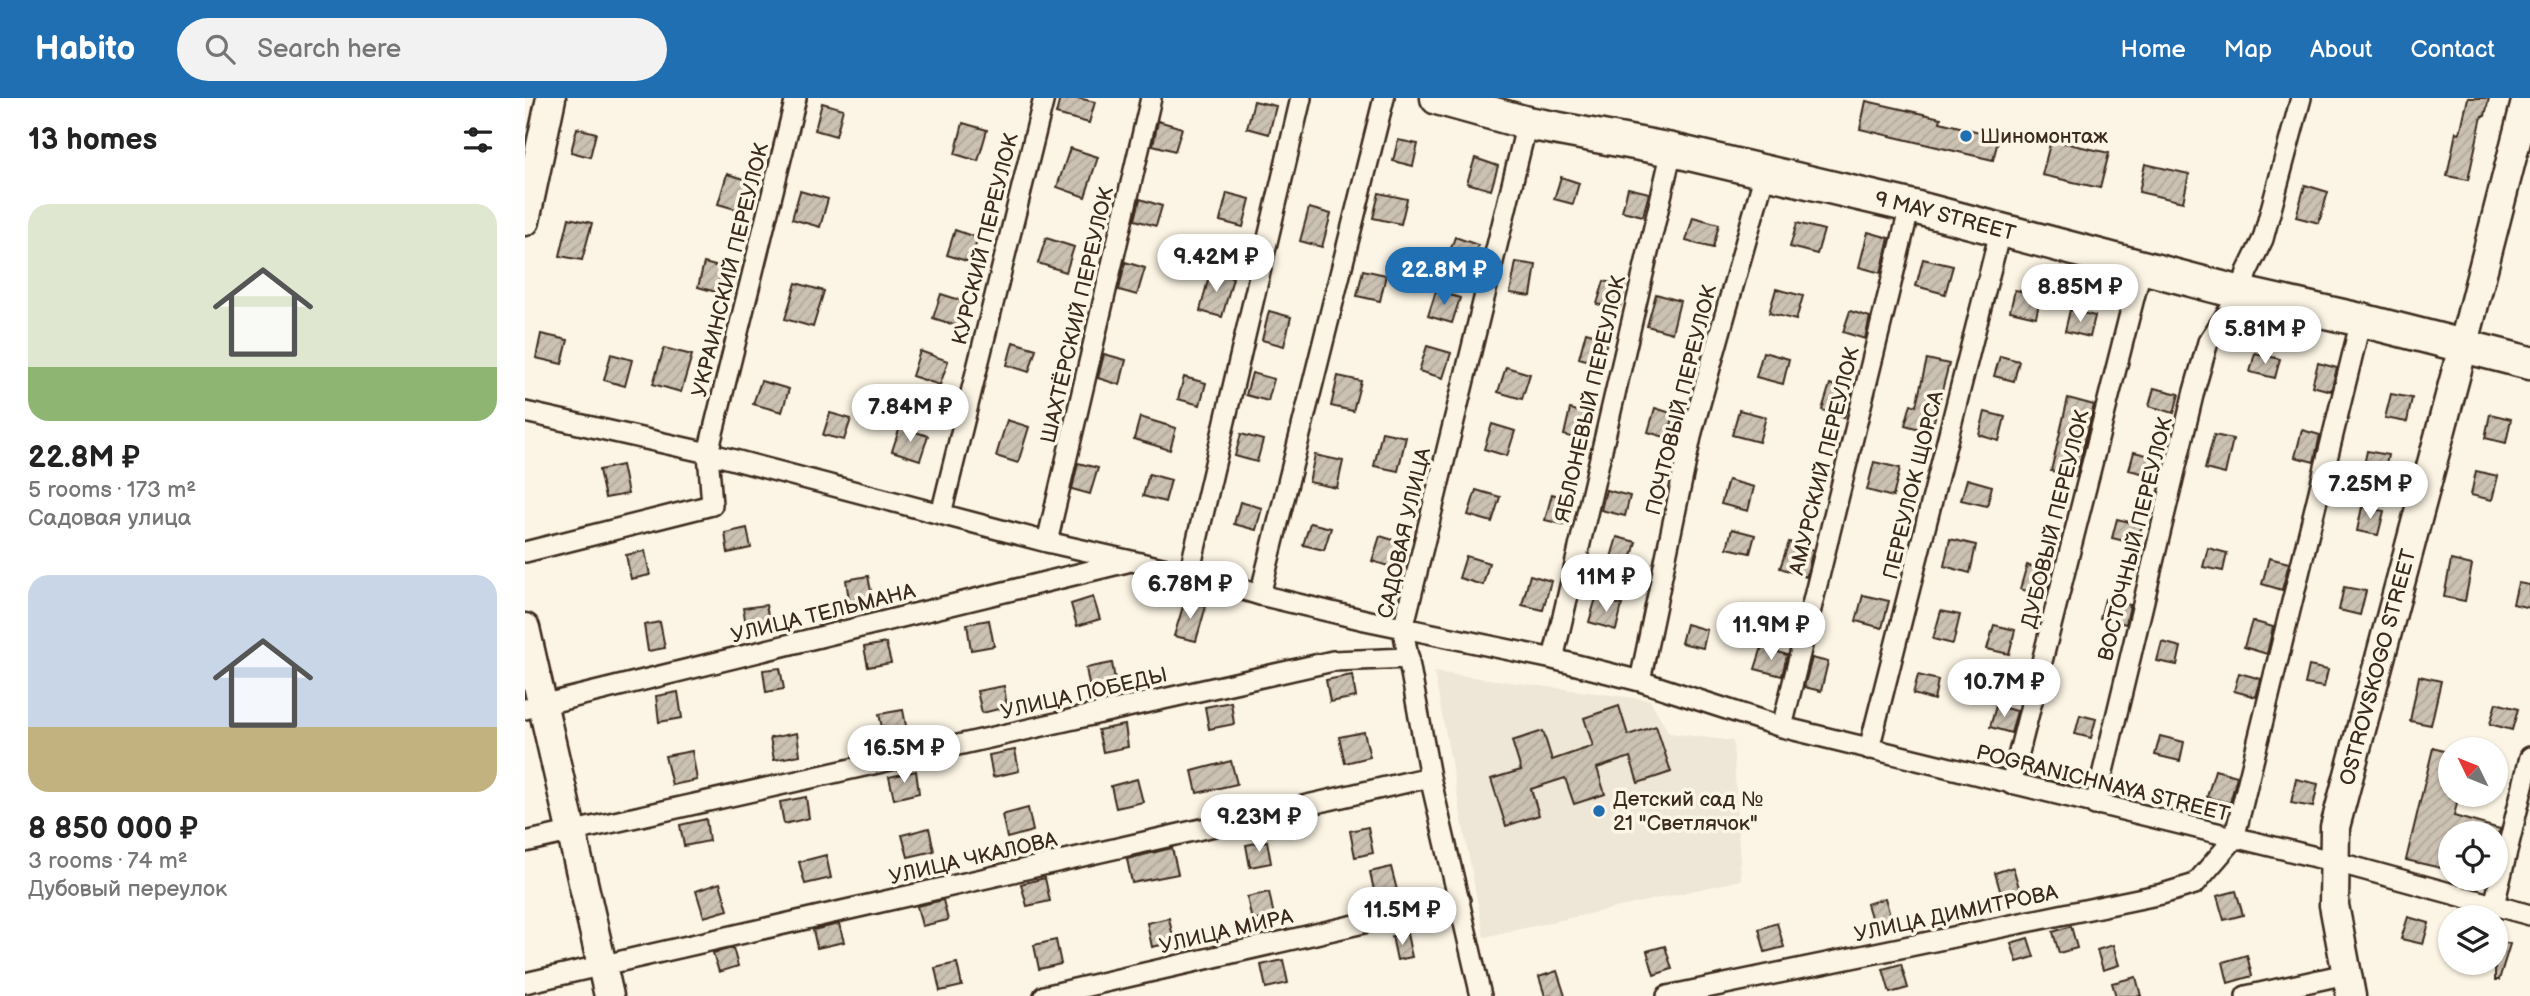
<!DOCTYPE html>
<meta charset="utf-8">
<style>
body{margin:0;font-family:"Balsamiq Sans",sans-serif;background:#f2f2f2;color:#222;height:100vh;display:flex;flex-direction:column;font-size:26px;white-space:nowrap}
*{box-sizing:border-box;margin:0}
p{font-size:23px;color:#767676}
.icon{flex:none;width:38px;height:38px;fill:none;stroke:currentColor;stroke-width:2;stroke-linecap:round;stroke-linejoin:round}
.map{position:relative;flex:1;overflow:hidden}
.details{display:flex;flex-direction:column;background:#fff;width:525px}
.details>*{flex:none}
.needle{width:46px;rotate:313deg}
.fabs{position:absolute;left:1913px;top:639px;display:grid;gap:14px}
.fabs a{display:grid;place-items:center;width:70px;height:70px;border-radius:50%;background:#fff;box-shadow:0 2px 5px #0004;font-size:35px}
.price{position:absolute;translate:-50% -60px;padding:0 16px;border-radius:24px;background:#fff;color:#222;font-size:23px;line-height:46px;filter:drop-shadow(0 2px 4px #0008)}
.price::after{content:'';position:absolute;left:50%;top:42px;width:21px;height:16px;margin-left:-10px;background:inherit;clip-path:polygon(0 0,100% 0,50% 100%)}
.price.on{background:#1f6fb2;color:#fff}
ul{padding:0;list-style:none}
li{display:grid;align-content:center;gap:14px;height:371px;padding:0 28px}
li span{display:grid;place-items:center;height:217px;border-radius:21px;color:#555}
li>.icon{margin-inline-start:auto}
span .icon{width:126px;height:126px;fill:#fffc;stroke-width:1}
li b{font-size:30px}
h2{display:flex;justify-content:space-between;align-items:center;height:84px;padding:0 28px;font-size:30px}
header{display:flex;align-items:center;gap:42px;box-sizing:border-box;height:98px;padding:0 35px;background:#1f6fb2;color:#fff}
header strong{font-size:33px}
nav{display:flex;gap:38px;margin-inline-start:auto;font-size:24px}
.search{width:490px;height:63px;background:#f2f2f2;display:flex;align-items:center;gap:18px;box-sizing:border-box;padding:0 24px;border-radius:38px;color:#767676;font-size:26px}
main{display:flex;flex:1;min-height:0}
.map>svg:first-child{display:block}
.built{fill:#eee6d6}
.building{fill:url(#building-hatch);stroke:#3b2a1e;stroke-width:2}
.lines{fill:none;stroke-linecap:round;stroke-linejoin:round}
.street-casing{stroke:#3b2a1e;stroke-width:24}
.secondary-casing{stroke:#3b2a1e;stroke-width:33}
.primary-casing{stroke:#3b2a1e;stroke-width:37}
.street{stroke:#fcf5e5;stroke-width:19}
.secondary{stroke:#fcf5e5;stroke-width:28}
.primary{stroke:#fcf5e5;stroke-width:32}
.poi-dot{fill:#1f6fb2;stroke:#fcf5e5;stroke-width:2.5}
.labels{text-anchor:middle;stroke-width:7;stroke-linejoin:round;paint-order:stroke}
.poi-label{font-size:21px;fill:#3b2a1e;stroke:#fcf5e5;text-anchor:start}
.street-label{font-size:21px;fill:#3b2a1e;stroke:#fcf5e5}
</style>
<header>
<strong>Habito</strong>
<div class="search"><svg class="icon" aria-label="search" viewBox="0 0 24 24"><circle cx="10" cy="10" r="6"/><path d="M15 15l6 6"/></svg>Search here</div>
<nav><a>Home</a><a>Map</a><a>About</a><a>Contact</a></nav>
</header>
<main>
<section class="details">
<h2>13 homes<svg class="icon" aria-label="filters" viewBox="0 0 24 24"><path d="M4 7h16M4 17h16"/><circle cx="9" cy="7" r="2"/><circle cx="15" cy="17" r="2"/></svg></h2>
<ul>
<li><span style="background:linear-gradient(#dfe7d0 75%,#8fb573 0)"><svg class="icon" aria-label="home" viewBox="0 0 24 24"><path d="M3 11l9-7 9 7M6 9v11h12V9"/></svg></span><div><b>22.8M ₽</b><p>5 rooms · 173 m²</p><p>Садовая улица</p></div></li>
<li><span style="background:linear-gradient(#c9d6e8 70%,#c2b280 0)"><svg class="icon" aria-label="home" viewBox="0 0 24 24"><path d="M3 11l9-7 9 7M6 9v11h12V9"/></svg></span><div><b>8 850 000 ₽</b><p>3 rooms · 74 m²</p><p>Дубовый переулок</p></div></li>
</ul>
</section>
<div class="map">
<svg width="2005" height="898" viewBox="0 0 2005 898">
<defs>
<pattern id="building-hatch" width="6" height="6" patternUnits="userSpaceOnUse" patternTransform="scale(1.75)"><rect width="6" height="6" fill="#ccc2b3"/><path d="M-1 1l2-2M0 6l6-6M5 7l2-2" fill="none" stroke="#b0a79a"/></pattern>
</defs>
<rect width="100%" height="100%" fill="#fcf5e5"/>
<filter id="ink" filterUnits="userSpaceOnUse"><feTurbulence type="fractalNoise" baseFrequency=".0143" numOctaves="2"/><feDisplacementMap in="SourceGraphic" scale="14" xChannelSelector="R" yChannelSelector="G"/><feConvolveMatrix kernelMatrix="1 2 1 2 8 2 1 2 1" color-interpolation-filters="sRGB"/></filter>
<g filter="url(#ink)">
<!-- built -->
<path class="built" d="M909 574 1125 602 1144 635 1208 643 1216 782 959 839Z"/>
<!-- building -->
<path class="building" d="M535 0H553L570 4 564 25 531 16Z
M1943 0H1964L1960 18H1957L1943 82 1922 78 1931 34 1935 35Z
M729 3 751 8 744 36 722 30Z
M1341 3 1416 20 1415 24 1474 39 1468 62 1335 31Z
M297 5 318 11 311 38 290 32Z
M633 23 657 30 650 53 628 47Z
M438 25 462 32 453 63 430 56Z
M52 30 71 35 65 59 46 54Z
M873 42 893 46 888 68 868 63Z
M1526 42 1584 55 1575 90 1517 77Z
M545 50 573 59 560 99 532 89Z
M950 60 973 68 966 92 942 85Z
M1620 66 1664 76 1658 104 1614 94Z
M202 76 230 84 221 114 193 106Z
M1036 79 1054 85 1048 106 1029 101Z
M1780 87 1803 94 1794 125 1771 119Z
M1103 90 1124 95 1118 118 1097 113Z
M275 93 303 101 295 129 267 121Z
M702 95 725 101 718 129 695 123Z
M854 95 882 101 876 126 848 120Z
M615 101 637 108 631 128 610 122Z
M784 110 806 116 797 149 775 143Z
M1168 119 1194 126 1188 150 1161 143Z
M44 120 67 125 57 162 35 158Z
M1272 125 1299 132 1292 156 1265 149Z
M430 132 453 140 445 164 422 157Z
M1343 134 1364 140 1356 175 1334 169Z
M930 139 953 147 945 171 921 164Z
M521 140 549 149 541 174 513 165Z
M1398 161 1428 168 1420 196 1391 188Z
M600 164 620 170 612 197 594 192Z
M991 164 1011 167 1006 198 985 195Z
M179 165 198 170 191 194 173 189Z
M838 172 861 177 855 203 832 198Z
M685 174 708 180 697 219 675 213Z
M1079 183 1100 189 1094 212 1072 206Z
M271 185 299 193 288 229 260 221Z
M1251 191 1278 198 1271 222 1244 215Z
M1490 192 1516 197 1511 219 1485 213Z
M911 193 935 200 927 225 903 218Z
M416 196 444 205 436 229 408 220Z
M1131 196 1155 203 1147 235 1122 228Z
M1545 212 1570 218 1565 239 1540 233Z
M744 213 766 219 759 248 737 242Z
M1325 213 1345 219 1340 241 1318 234Z
M1061 234 1083 240 1076 266 1054 260Z
M16 236 43 242 37 266 11 260Z
M488 244 511 251 504 274 482 267Z
M902 248 926 255 918 280 894 273Z
M139 250 167 257 156 294 128 286Z
M395 253 423 263 415 287 387 278Z
M1238 254 1264 261 1258 286 1231 279Z
M1730 255 1755 261 1750 280 1725 274Z
M86 256 107 262 100 288 79 282Z
M579 256 601 262 595 287 573 280Z
M1475 258 1494 263 1489 283 1469 278Z
M1402 261 1424 266 1406 334 1380 327 1386 306 1391 308Z
M1793 265 1812 270 1806 293 1787 288Z
M981 269 1005 276 997 301 973 294Z
M727 275 749 281 743 303 721 297Z
M813 278 836 283 828 313 806 308Z
M659 279 681 285 675 307 653 301Z
M236 283 264 291 257 314 228 306Z
M1305 286 1327 294 1319 320 1297 312Z
M1629 290 1654 296 1649 315 1624 308Z
M1866 296 1887 300 1882 324 1860 320Z
M1543 300 1569 307 1551 379 1526 373Z
M1130 310 1149 316 1143 340 1123 334Z
M1045 311 1067 317 1060 343 1039 337Z
M1214 312 1241 319 1234 344 1207 337Z
M1460 314 1480 319 1474 343 1454 337Z
M305 315 326 321 319 342 298 337Z
M1965 316 1986 321 1981 345 1960 340Z
M615 319 651 330 645 352 609 341Z
M482 322 504 329 493 365 471 358Z
M967 326 990 333 982 358 959 351Z
M375 329 403 338 395 362 367 353Z
M1777 332 1795 337 1789 364 1770 359Z
M857 334 881 339 873 373 849 368Z
M716 336 738 342 732 364 710 358Z
M1689 337 1708 341 1700 376 1680 371Z
M1842 353 1863 357 1858 381 1837 377Z
M1609 354 1634 360 1629 378 1604 372Z
M790 357 818 363 812 390 784 384Z
M1349 364 1375 370 1368 399 1342 392Z
M553 365 573 370 565 396 547 391Z
M97 367 103 396 80 400 74 372Z
M1951 373 1973 378 1967 402 1946 397Z
M624 376 646 382 640 404 618 398Z
M1442 381 1467 388 1462 408 1436 402Z
M1203 382 1229 389 1223 413 1196 406Z
M951 392 975 399 967 424 943 417Z
M1081 392 1105 398 1100 418 1076 412Z
M1027 396 1048 402 1041 427 1020 422Z
M715 404 737 410 731 432 709 426Z
M1837 409 1859 413 1853 437 1832 433Z
M1592 421 1617 427 1612 446 1587 440Z
M785 425 806 430 799 452 778 447Z
M222 430 226 450 203 455 200 435Z
M1207 431 1230 437 1225 455 1202 450Z
M855 438 878 445 870 470 847 463Z
M1092 439 1111 444 1104 469 1085 463Z
M1425 441 1451 447 1445 475 1419 468Z
M1264 444 1288 452 1281 479 1255 470Z
M1683 450 1702 455 1698 473 1678 469Z
M120 453 125 477 106 481 101 457Z
M941 458 964 465 958 487 934 480Z
M1744 460 1764 465 1757 492 1737 486Z
M1926 462 1947 467 1940 503 1919 499Z
M1502 467 1527 474 1521 498 1495 491Z
M1005 477 1026 483 1018 512 997 507Z
M343 478 348 504 325 508 321 482Z
M1993 485 2005 487V510L1988 506Z
M1819 489 1841 493 1835 517 1814 512Z
M1338 497 1364 503 1357 530 1331 523Z
M568 499 575 521 552 528 546 506Z
M1071 500 1097 507 1091 532 1064 524Z
M1580 501 1605 507 1601 526 1575 520Z
M660 502 681 508 671 543 649 538Z
M241 507 245 528 222 532 218 510Z
M1416 513 1435 517 1428 546 1408 541Z
M464 522 469 548 446 552 442 526Z
M1727 523 1748 529 1742 556 1719 549Z
M135 524 140 550 123 553 119 527Z
M1161 526 1182 532 1178 550 1156 545Z
M1469 527 1490 532 1484 556 1462 551Z
M1637 544 1656 549 1652 567 1632 563Z
M361 545 366 565 343 569 339 549Z
M1237 549 1262 557 1257 578 1230 571Z
M1287 560 1303 564 1296 593 1279 589Z
M587 565 591 587 565 592 561 570Z
M1784 568 1803 572 1799 589 1780 586Z
M255 570 259 591 241 594 238 572Z
M1714 575 1736 581 1731 599 1709 593Z
M827 577 831 599 805 604 801 582Z
M1393 577 1413 582 1409 602 1388 596Z
M1894 578 1916 583 1906 627 1885 623Z
M479 588 482 609 457 615 452 593Z
M153 594 157 620 134 624 131 598Z
M706 604 709 626 684 631 680 609Z
M1971 605 1993 611 1987 632 1965 626Z
M1094 608 1103 637 1131 628 1146 674 1113 685 1105 659 1072 670 1080 696 1049 706 1040 680 1006 691 1014 717 981 728 966 681 996 672 987 643 1018 633 1027 662 1068 648 1059 620Z
M1471 608 1492 613 1486 635 1465 629Z
M378 612 382 633 359 638 354 616Z
M1555 617 1571 621 1566 640 1550 636Z
M600 627 603 649 578 654 573 632Z
M839 634 845 659 820 665 814 639Z
M272 635 275 657 249 662 245 640Z
M1635 638 1659 644 1655 663 1630 657Z
M1908 650 1925 655V696H1934L1929 718 1975 731 1974 735H1925L1916 770 1881 762Z
M490 652 494 673 468 679 464 657Z
M167 653 172 682 147 687 140 658Z
M706 663 712 686 672 695 667 673Z
M1690 672 1712 678 1705 705 1682 699Z
M391 673 394 695 369 701 364 679Z
M612 681 618 704 591 710 586 688Z
M1771 681 1793 686 1788 709 1766 705Z
M281 699 284 720 259 726 255 704Z
M503 710 508 733 482 740 477 717Z
M181 721 184 743 159 748 155 727Z
M843 729 848 755 830 759 825 733Z
M404 730 409 753 383 759 377 737Z
M742 743 746 765 725 769 721 747Z
M647 750 653 776 607 785 602 761Z
M301 757 306 780 280 786 274 764Z
M866 769 872 792 850 797 845 774Z
M1488 769 1495 793 1477 799 1470 775Z
M520 780 525 803 502 808 496 786Z
M195 785 203 812 179 819 171 793Z
M1711 793 1718 817 1699 822 1692 798Z
M744 794 749 818 727 823 722 799Z
M1360 800 1367 824 1349 829 1342 806Z
M418 802 423 822 397 828 392 808Z
M1883 819 1904 825 1898 846 1876 841Z
M644 820 649 844 627 849 622 825Z
M1252 825 1259 849 1240 854 1234 831Z
M314 826 319 844 292 850 288 832Z
M1546 828 1552 850 1534 855 1528 834Z
M882 836 887 859 872 862 867 838Z
M1503 840 1509 859 1492 864 1486 845Z
M531 842 536 866 514 871 509 847Z
M1970 842 1985 846 1974 882H1970Z
M1588 847 1594 867 1578 872 1572 852Z
M1140 848 1147 871 1129 877 1122 853Z
M208 850 213 868 194 874 188 855Z
M1722 857 1727 878 1703 885 1698 864Z
M758 862 763 885 741 890 736 867Z
M432 865 437 888 415 893 410 870Z
M1376 866 1383 890 1365 895 1358 871Z
M1032 873 1040 898H1020L1014 879Z
M1611 879 1616 898H1591L1587 885Z"/>
<g class="lines">
<!-- street casing -->
<g class="street-casing">
<path id="street" d="M0 314 183 355 522 444 664 476 735 497 840 522 1028 561 1115 583 1257 629 1811 764 2005 817
M416 416 519 0
M522 444 626 0
M0 454 187 407 183 355 271 0
M664 476 776 0
M735 497 859 0
M1028 561 1147 52
M1115 583 1167 334 1240 75
M0 611 602 464
M1257 629 1385 108
M1344 651 1475 134
M1486 686 1617 168
M1570 707 1669 293 1683 244 1716 195 1722 174 1738 141 1776 0
M0 744 808 563 884 560
M1969 807 2005 659
M0 885 905 679
M519 898 935 803
M956 898 905 679 878 531 1002 25
M1142 898 1637 796 1670 786 1709 741 1836 222
M1721 898 1821 876"/>
</g>
<!-- secondary casing -->
<g class="secondary-casing">
<g id="secondary">
<path d="M0 123 26 0"/>
<path d="M0 530 84 898"/>
<path id="s1" d="M1826 898 1809 807 1810 729 1938 249 2002 0"/>
</g>
</g>
<!-- primary casing -->
<g class="primary-casing">
<g id="primary">
<path id="s2" d="M912 0 1002 25 1147 52 1385 108 1716 195 1836 222 2005 265"/>
</g>
</g>
<!-- street -->
<use href="#street" class="street"/>
<!-- secondary -->
<use href="#secondary" class="secondary"/>
<!-- primary -->
<use href="#primary" class="primary"/>
</g>
</g>
<!-- markers -->
<g class="poi-dot">
<circle cx="1441" cy="38" r="7"/>
<circle cx="1074" cy="713" r="7"/>
</g>
<g class="labels">
<!-- poi labels -->
<g class="poi-label">
<text x="1455" y="45">Шиномонтаж</text>
<text x="1088" y="708">Детский сад №<tspan x="1088" dy="24">21 "Светлячок"</tspan></text>
</g>
<!-- street labels -->
<g class="street-label">
<text dy="7" stroke="none"><textPath href="#s2" startOffset="522">9 MAY STREET</textPath></text>
<text transform="translate(460 141) rotate(-76)" y="7">КУРСКИЙ ПЕРЕУЛОК</text>
<text transform="translate(205 172) rotate(-76)" y="7">УКРАИНСКИЙ ПЕРЕУЛОК</text>
<text transform="translate(552 217) rotate(-77)" y="7">ШАХТЁРСКИЙ ПЕРЕУЛОК</text>
<text transform="translate(1065 301) rotate(-77)" y="7">ЯБЛОНЕВЫЙ ПЕРЕУЛОК</text>
<text transform="translate(1156 302) rotate(-76)" y="7">ПОЧТОВЫЙ ПЕРЕУЛОК</text>
<text transform="translate(1299 363) rotate(-76)" y="7">АМУРСКИЙ ПЕРЕУЛОК</text>
<text transform="translate(1388 387) rotate(-76)" y="7">ПЕРЕУЛОК ЩОРСА</text>
<text transform="translate(1530 421) rotate(-76)" y="7">ДУБОВЫЙ ПЕРЕУЛОК</text>
<text transform="translate(879 435) rotate(-77)" y="7">САДОВАЯ УЛИЦА</text>
<text transform="translate(1610 441) rotate(-76)" y="7">ВОСТОЧНЫЙ ПЕРЕУЛОК</text>
<text transform="translate(298 515) rotate(-14)" y="7">УЛИЦА ТЕЛЬМАНА</text>
<text dy="7" stroke="none"><textPath href="#s1" startOffset="336">OSTROVSKOGO STREET</textPath></text>
<text transform="translate(559 595) rotate(-13)" y="7">УЛИЦА ПОБЕДЫ</text>
<text transform="translate(1578 685) rotate(14)" y="7">POGRANICHNAYA STREET</text>
<text transform="translate(448 760) rotate(-13)" y="7">УЛИЦА ЧКАЛОВА</text>
<text transform="translate(1431 815) rotate(-12)" y="7">УЛИЦА ДИМИТРОВА</text>
<text transform="translate(701 833) rotate(-13)" y="7">УЛИЦА МИРА</text>
</g>
</g>
</svg>
<div class="fabs">
<a><svg class="needle" viewBox="-14 -14 28 28"><path d="M0-13l5 13h-10z" fill="#e53935"/><path d="M0 13l5-13h-10z" fill="#767676"/></svg></a>
<a><svg class="icon" aria-label="locate" viewBox="0 0 24 24"><circle cx="12" cy="12" r="6"/><path d="M12 2v4M12 18v4M2 12h4M18 12h4"/></svg></a>
<a><svg class="icon" aria-label="layers" viewBox="0 0 24 24"><path d="M12 4l9 5-9 5-9-5zM3 14l9 5 9-5"/></svg></a>
</div>
<b class="price" style="left:691px;top:196px">9.42M ₽</b>
<b class="price on" style="left:919px;top:209px">22.8M ₽</b>
<b class="price" style="left:1555px;top:226px">8.85M ₽</b>
<b class="price" style="left:1740px;top:268px">5.81M ₽</b>
<b class="price" style="left:385px;top:346px">7.84M ₽</b>
<b class="price" style="left:1845px;top:423px">7.25M ₽</b>
<b class="price" style="left:1081px;top:516px">11M ₽</b>
<b class="price" style="left:665px;top:523px">6.78M ₽</b>
<b class="price" style="left:1246px;top:564px">11.9M ₽</b>
<b class="price" style="left:1479px;top:621px">10.7M ₽</b>
<b class="price" style="left:379px;top:687px">16.5M ₽</b>
<b class="price" style="left:734px;top:756px">9.23M ₽</b>
<b class="price" style="left:877px;top:849px">11.5M ₽</b>
</div>
</main>
